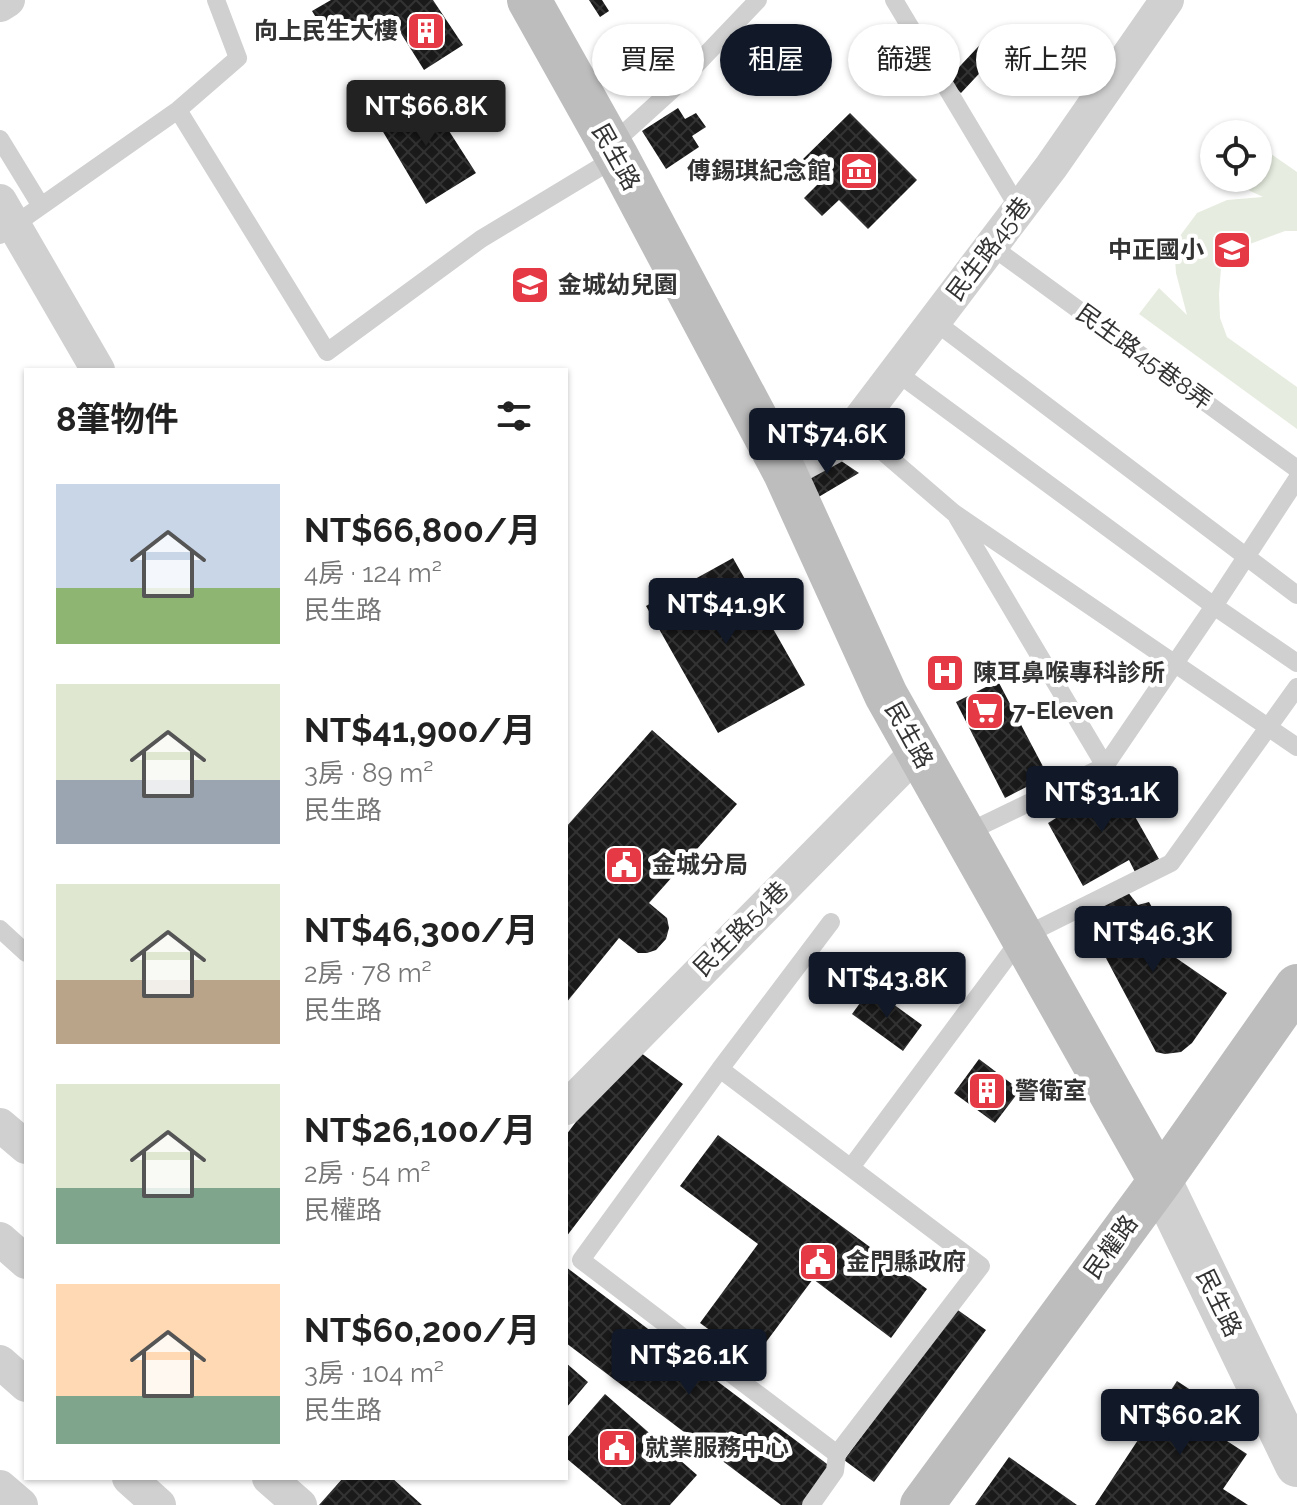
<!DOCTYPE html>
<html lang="zh-TW">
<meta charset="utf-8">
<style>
body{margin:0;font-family:Raleway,"Noto Sans TC",sans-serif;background:#f6f6f6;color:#222;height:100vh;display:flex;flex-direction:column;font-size:30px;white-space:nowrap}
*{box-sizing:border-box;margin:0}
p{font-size:26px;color:#767676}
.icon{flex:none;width:44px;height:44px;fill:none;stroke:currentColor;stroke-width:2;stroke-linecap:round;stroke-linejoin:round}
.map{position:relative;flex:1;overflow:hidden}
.side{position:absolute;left:24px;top:368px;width:544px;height:1112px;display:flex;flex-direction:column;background:#fff;border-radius:0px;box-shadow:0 2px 6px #0004}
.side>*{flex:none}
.top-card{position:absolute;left:592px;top:24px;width:584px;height:72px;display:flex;gap:16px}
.buttons{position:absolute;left:1200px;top:120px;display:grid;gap:16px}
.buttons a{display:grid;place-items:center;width:72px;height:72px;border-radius:50%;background:#fff;box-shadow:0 2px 6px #0004;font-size:40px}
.price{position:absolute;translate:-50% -68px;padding:0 18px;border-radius:8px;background:#111827;color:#fff;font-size:26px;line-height:52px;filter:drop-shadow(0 2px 4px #0008)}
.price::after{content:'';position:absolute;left:50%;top:48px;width:24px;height:18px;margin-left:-12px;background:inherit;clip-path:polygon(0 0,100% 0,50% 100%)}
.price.selected{background:#222;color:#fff}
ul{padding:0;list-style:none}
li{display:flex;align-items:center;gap:24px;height:200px;padding:0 32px}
li span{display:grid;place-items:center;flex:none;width:224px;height:160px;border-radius:0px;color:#555}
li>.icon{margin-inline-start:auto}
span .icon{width:96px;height:96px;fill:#fffc;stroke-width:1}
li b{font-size:34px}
h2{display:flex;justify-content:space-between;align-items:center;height:96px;padding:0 32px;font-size:34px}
.chip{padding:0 28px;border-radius:36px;background:#fff;box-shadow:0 2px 6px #0004;font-size:28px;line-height:72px}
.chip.selected{background:#111827;color:#fff}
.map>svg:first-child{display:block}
.grass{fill:#e6ecdf}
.building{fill:url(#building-cross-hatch)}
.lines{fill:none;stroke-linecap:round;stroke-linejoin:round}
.service{stroke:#d0d0d0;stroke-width:18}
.minor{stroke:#d0d0d0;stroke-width:34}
.tertiary{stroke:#d0d0d0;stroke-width:44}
.secondary{stroke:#bdbdbd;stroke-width:44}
.labels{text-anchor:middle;stroke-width:8;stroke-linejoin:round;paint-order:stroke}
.poi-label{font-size:24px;font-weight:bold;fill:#333;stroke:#fff;text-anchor:start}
.street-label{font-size:24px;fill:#333;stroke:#fff}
</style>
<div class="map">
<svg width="1297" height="1505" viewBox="0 0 1297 1505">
<defs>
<pattern id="building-cross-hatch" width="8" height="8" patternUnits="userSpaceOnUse" patternTransform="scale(2)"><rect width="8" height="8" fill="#1a1a1a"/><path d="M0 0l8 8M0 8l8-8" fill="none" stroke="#333"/></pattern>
</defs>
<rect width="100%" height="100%" fill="#fff"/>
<!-- grass -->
<path class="grass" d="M1258 145 1297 172V231H1285L1231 251 1221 268 1219 294 1220 318 1227 337 1297 387V429L1139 314 1159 288 1187 315 1176 273 1174 244 1197 213 1227 200 1263 197 1223 178H1258Z"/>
<!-- building -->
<path class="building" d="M331 0H433L463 45 424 70 390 16 371 26 367 19 331 42 312 11Z
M589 0H602L609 11 600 17Z
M990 34 1004 47 961 93 947 80Z
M424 92 476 173 426 204 376 120Z
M678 108 685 119 696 113 706 127 692 136 699 147 666 169 642 131Z
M850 113 917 180 868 229 839 200 822 216 804 198 820 182 800 162Z
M822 448 859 473 800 508Z
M733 558 805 685 718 733 646 606Z
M998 681 1048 776 1005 798 956 702Z
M652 730 737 804 649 903 667 918 669 928 666 939 656 950 647 953H638L619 938 566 1003V827Z
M1112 776 1159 859 1135 872 1129 860 1083 886 1048 823 1093 795 1089 788Z
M1127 891 1138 905 1149 902 1169 937 1164 940 1166 951 1227 993 1192 1043 1181 1052 1165 1054 1156 1052 1083 915Z
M871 988 922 1025 903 1051 852 1014Z
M633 1047 683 1084 566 1237V1135Z
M979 1059 1020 1090 995 1123 954 1093Z
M718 1135 927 1289 891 1338 813 1279 752 1361 700 1323 758 1244 680 1186Z
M566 1267 831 1467 803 1505H781L566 1343Z
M955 1308 986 1330 874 1482 844 1460Z
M566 1363 588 1382 566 1408Z
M1177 1381 1239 1422 1227 1441 1247 1454 1223 1489 1248 1505H1095Z
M605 1394 697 1475 670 1505H622L566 1458V1439Z
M1009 1457 1077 1505H975Z
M343 1478H392L422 1505H319Z"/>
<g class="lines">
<!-- service -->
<path class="service" d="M894 0 1019 209
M178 110 327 352 481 239 617 157
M0 139 41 206
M610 146 674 88 758 0
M0 235 178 110 238 58 216 0
M991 246 1297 469
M934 321 1297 595
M896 372 1214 606 1297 663
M854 427 954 513 1297 747
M957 517 1105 766
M964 834 1105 766 1214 606 1297 479
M0 929 26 953
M720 1069 981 1266 837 1454 581 1260Z
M720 1069 831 922
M852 1166 1022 937 1171 863 1297 687
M811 1505 835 1471 837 1454"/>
<!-- minor -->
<path class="minor" d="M0 5 8 0
M0 201 98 370
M785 473 833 447 854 427 1051 167 1167 0
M566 1108 918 751
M0 1125 26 1147
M0 1239 26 1262
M0 1362 26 1385
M129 1478 159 1505
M269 1478 300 1505
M0 1487 21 1505"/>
<!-- tertiary -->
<path class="tertiary" d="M1160 1181 1297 1465"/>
<!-- secondary -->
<path class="secondary" d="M529 0 617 157 785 473 886 695 1160 1181
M922 1505 1160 1181 1297 986"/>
</g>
<!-- icons -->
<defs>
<g id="building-square" transform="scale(2)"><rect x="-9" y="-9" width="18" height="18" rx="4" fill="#e63946" stroke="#fff"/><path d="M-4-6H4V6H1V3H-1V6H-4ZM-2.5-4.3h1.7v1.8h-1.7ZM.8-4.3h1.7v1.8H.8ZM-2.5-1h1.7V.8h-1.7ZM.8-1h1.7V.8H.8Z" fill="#fff"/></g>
<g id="museum-square" transform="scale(2)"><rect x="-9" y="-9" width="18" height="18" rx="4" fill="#e63946" stroke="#fff"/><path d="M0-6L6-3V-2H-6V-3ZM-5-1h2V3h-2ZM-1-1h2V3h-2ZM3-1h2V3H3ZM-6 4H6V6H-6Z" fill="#fff"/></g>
<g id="school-square" transform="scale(2)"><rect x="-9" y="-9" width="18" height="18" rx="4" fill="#e63946" stroke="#fff"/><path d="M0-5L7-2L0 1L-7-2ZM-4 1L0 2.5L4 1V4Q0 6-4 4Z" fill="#fff"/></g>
<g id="hospital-square" transform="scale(2)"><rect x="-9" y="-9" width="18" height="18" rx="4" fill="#e63946" stroke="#fff"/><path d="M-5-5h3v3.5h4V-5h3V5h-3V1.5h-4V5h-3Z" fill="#fff"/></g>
<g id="supermarket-square" transform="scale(2)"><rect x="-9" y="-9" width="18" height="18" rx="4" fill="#e63946" stroke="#fff"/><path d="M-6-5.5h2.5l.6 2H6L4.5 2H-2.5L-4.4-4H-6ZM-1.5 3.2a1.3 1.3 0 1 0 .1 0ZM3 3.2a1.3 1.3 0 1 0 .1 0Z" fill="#fff"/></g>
<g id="civic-square" transform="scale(2)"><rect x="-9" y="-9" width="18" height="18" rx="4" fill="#e63946" stroke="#fff"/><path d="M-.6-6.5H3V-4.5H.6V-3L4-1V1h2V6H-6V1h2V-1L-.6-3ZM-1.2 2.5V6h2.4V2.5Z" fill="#fff"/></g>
</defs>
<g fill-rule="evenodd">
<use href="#building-square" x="426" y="31"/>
<use href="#museum-square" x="859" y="171"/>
<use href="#school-square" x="1232" y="250"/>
<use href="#school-square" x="530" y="285"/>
<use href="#hospital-square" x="945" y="673"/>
<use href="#supermarket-square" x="985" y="711"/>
<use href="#civic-square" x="624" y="865"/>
<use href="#building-square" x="987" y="1091"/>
<use href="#civic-square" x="818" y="1262"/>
<use href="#civic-square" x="617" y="1448"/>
</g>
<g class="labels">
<!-- poi labels -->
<g class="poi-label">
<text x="398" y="39" text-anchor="end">向上民生大樓</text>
<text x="831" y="179" text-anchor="end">傅錫琪紀念館</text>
<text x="1204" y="258" text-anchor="end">中正國小</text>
<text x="558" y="293">金城幼兒園</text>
<text x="973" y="681">陳耳鼻喉專科診所</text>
<text x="1013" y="719">7-Eleven</text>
<text x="652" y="873">金城分局</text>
<text x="1015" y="1099">警衛室</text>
<text x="846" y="1270">金門縣政府</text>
<text x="645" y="1456">就業服務中心</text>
</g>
<!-- street labels -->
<g class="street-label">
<text transform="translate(616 157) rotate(61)" y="8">民生路</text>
<text transform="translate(989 249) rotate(-53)" y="8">民生路45巷</text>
<text transform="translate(1144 357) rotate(36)" y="8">民生路45巷8弄</text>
<text transform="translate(909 735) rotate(61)" y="8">民生路</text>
<text transform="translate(741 929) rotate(-45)" y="8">民生路54巷</text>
<text transform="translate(1111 1247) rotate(-54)" y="8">民權路</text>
<text transform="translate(1219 1303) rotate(64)" y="8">民生路</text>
</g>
</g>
</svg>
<div class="buttons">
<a><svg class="icon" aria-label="locate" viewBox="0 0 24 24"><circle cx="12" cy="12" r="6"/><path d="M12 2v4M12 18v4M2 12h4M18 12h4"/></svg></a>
</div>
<b class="price selected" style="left:426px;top:148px">NT$66.8K</b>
<b class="price" style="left:827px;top:476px">NT$74.6K</b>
<b class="price" style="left:726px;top:646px">NT$41.9K</b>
<b class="price" style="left:1102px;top:834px">NT$31.1K</b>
<b class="price" style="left:1153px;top:974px">NT$46.3K</b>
<b class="price" style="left:887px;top:1020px">NT$43.8K</b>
<b class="price" style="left:689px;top:1397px">NT$26.1K</b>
<b class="price" style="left:1180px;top:1457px">NT$60.2K</b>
<div class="top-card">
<a class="chip">買屋</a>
<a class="chip selected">租屋</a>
<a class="chip">篩選</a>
<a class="chip">新上架</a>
</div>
<section class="side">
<h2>8筆物件<svg class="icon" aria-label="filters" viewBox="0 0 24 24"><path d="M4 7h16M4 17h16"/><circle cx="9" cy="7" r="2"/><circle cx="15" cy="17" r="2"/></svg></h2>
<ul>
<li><span style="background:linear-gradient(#c9d6e8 65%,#8fb573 0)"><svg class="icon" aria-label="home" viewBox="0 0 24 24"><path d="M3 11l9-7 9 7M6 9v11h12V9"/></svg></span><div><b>NT$66,800/月</b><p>4房 · 124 m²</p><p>民生路</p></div></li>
<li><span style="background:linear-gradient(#dfe7d0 60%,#9aa5b1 0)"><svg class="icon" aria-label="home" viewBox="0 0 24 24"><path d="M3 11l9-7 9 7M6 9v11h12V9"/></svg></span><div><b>NT$41,900/月</b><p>3房 · 89 m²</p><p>民生路</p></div></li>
<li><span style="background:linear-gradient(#dfe7d0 60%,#b9a48a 0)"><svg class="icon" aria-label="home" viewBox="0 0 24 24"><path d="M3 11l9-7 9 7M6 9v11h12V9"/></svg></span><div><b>NT$46,300/月</b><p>2房 · 78 m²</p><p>民生路</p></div></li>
<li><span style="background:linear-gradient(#dfe7d0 65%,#7fa58c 0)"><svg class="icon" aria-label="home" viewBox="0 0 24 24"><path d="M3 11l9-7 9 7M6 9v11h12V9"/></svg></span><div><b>NT$26,100/月</b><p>2房 · 54 m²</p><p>民權路</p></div></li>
<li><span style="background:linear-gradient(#ffd9b3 70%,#7fa58c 0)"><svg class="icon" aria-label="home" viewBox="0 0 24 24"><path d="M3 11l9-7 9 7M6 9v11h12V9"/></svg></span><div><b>NT$60,200/月</b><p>3房 · 104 m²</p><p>民生路</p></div></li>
</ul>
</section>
</div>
